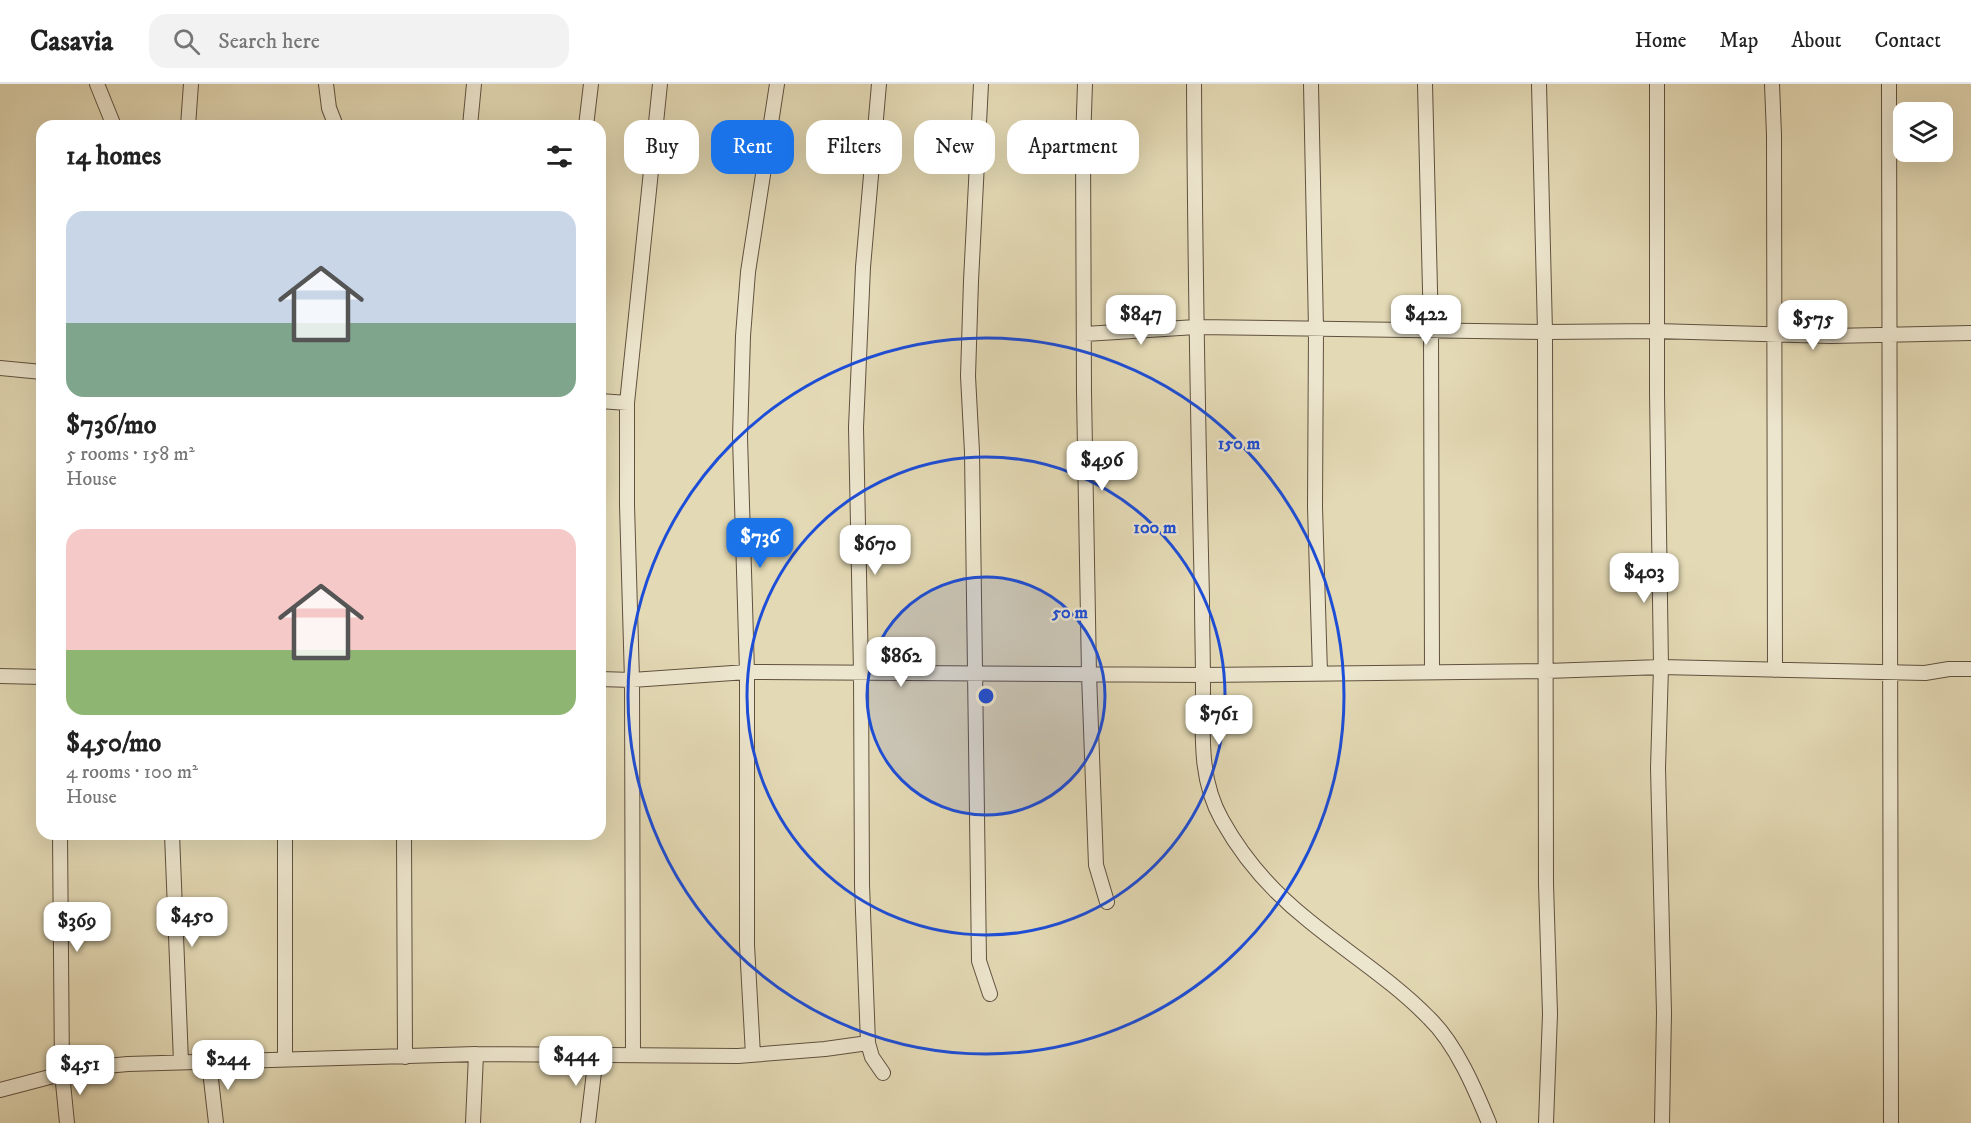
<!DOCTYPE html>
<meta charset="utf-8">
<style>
body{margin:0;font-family:"IM FELL DW Pica",serif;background:#f2f2f2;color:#222;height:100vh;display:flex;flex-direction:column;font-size:22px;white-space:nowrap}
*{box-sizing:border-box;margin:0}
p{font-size:20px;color:#767676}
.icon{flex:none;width:33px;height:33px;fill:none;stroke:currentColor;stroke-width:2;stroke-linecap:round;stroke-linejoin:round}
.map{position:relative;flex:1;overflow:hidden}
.side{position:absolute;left:36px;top:36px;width:570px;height:720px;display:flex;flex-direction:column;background:#fff;border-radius:18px;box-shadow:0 6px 24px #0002}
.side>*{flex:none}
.banner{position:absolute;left:624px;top:36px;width:570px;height:54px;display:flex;gap:12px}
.controls{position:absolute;left:1893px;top:18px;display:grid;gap:12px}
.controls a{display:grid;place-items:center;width:60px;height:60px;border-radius:12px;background:#fff;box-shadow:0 6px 24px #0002;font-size:30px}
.price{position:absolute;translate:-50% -51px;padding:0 14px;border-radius:12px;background:#fff;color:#222;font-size:20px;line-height:39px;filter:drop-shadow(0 2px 3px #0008)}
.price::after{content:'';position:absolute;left:50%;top:36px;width:18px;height:14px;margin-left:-9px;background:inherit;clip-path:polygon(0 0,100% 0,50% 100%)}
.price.on{background:#1a73e8;color:#fff}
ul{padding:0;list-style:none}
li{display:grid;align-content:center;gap:12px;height:318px;padding:0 30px}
li span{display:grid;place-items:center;height:186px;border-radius:18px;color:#555}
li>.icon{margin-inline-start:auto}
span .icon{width:108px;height:108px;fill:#fffc;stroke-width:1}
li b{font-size:26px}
h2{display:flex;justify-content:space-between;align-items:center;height:72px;padding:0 30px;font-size:26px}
.pill{padding:0 21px;border-radius:18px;background:#fff;box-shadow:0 6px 24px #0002;font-size:21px;line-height:54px}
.pill.on{background:#1a73e8;color:#fff}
header{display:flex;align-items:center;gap:36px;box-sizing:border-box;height:84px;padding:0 30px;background:#fff;border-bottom:2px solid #e0e0e0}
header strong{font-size:28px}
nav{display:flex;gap:33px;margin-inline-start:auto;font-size:21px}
.search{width:420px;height:54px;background:#f2f2f2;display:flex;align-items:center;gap:15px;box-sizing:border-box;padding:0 21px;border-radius:18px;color:#767676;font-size:22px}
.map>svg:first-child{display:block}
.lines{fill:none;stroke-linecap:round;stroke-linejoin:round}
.street-casing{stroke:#605140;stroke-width:16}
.street{stroke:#ede6ce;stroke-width:14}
.ring{fill:none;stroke:#1d4ed8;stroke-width:3}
.centre{fill:#1d4ed8;stroke:#ede6ce;stroke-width:3}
.ring-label{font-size:18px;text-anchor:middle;font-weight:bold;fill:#1d4ed8;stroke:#ede6ce;stroke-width:4.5;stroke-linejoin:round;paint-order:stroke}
</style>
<header>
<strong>Casavia</strong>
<div class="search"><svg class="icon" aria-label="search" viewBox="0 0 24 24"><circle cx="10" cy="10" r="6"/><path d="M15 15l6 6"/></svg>Search here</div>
<nav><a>Home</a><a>Map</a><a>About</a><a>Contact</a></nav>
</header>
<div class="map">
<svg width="1971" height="1039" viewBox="0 0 1971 1039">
<rect width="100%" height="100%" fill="#e3d9b4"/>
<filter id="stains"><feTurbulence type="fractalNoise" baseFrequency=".00333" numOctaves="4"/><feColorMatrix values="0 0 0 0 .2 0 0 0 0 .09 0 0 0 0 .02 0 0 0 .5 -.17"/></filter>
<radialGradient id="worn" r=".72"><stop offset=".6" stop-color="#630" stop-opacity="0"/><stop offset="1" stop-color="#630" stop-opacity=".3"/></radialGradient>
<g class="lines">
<!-- street casing -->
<g class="street-casing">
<path id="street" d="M97 0 114 42
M326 0 329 24 336 42
M879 0 863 183 856 343 861 588 862 801 868 959 872 973 883 989
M981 0 971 197 968 292 972 368 979 877 990 910
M1085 0 1083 59 1084 309 1089 590 1096 781 1107 818
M1194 0C1195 171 1198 343 1202 514 1202 543 1203 572 1203 601 1203 647 1198 694 1222 736 1243 774 1274 809 1308 836 1348 869 1393 897 1429 934 1456 960 1475 1005 1489 1039
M1311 0 1316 245 1315 423 1320 589
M1425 0 1431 247 1432 588
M1539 0 1545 248 1546 800 1550 930 1546 1039
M1657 0V309L1661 583 1658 684 1664 929 1662 1039
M1772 0 1774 51 1775 586
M1889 0 1891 1039
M188 42 191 0
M470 42 474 0
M586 42 591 0
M1085 250 1196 243 1545 248 1656 247 1831 252 1971 249
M0 284 42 288
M600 317 627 319
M0 592 42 593
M600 595 632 596 747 588 1203 591 1547 587 1661 583 1925 589 1949 585H1971
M60 750 62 989 67 1039
M172 750 181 978
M285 750V976
M404 750 405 973
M633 971 632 596 627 421V319L660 0
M753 971 747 861V588L740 353 743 252 748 188 777 0
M209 978 216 1039
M0 1006 84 984 128 980 476 970 738 972 825 965 868 959
M473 1039 476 970
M588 1039 596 971"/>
</g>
<!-- street -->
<use href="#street" class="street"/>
</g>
<!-- distance rings -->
<circle cx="986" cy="612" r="119" fill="#1d4ed8" fill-opacity=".12"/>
<g class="ring">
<circle cx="986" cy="612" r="119"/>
<circle cx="986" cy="612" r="239"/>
<circle cx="986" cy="612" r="358"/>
</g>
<circle cx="986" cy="612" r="9" class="centre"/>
<g class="ring-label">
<text x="1239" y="365">150 m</text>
<text x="1155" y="449">100 m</text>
<text x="1070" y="534">50 m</text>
</g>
<rect width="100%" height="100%" filter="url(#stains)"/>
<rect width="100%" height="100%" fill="url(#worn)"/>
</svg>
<div class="controls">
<a><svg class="icon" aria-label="layers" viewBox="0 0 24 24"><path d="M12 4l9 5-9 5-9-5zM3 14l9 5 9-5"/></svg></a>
</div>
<b class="price" style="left:1141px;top:262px">$847</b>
<b class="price" style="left:1426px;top:262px">$422</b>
<b class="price" style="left:1813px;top:267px">$575</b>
<b class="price" style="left:1102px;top:408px">$496</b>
<b class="price on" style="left:760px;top:485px">$736</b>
<b class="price" style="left:875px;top:492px">$670</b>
<b class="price" style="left:1644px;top:520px">$403</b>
<b class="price" style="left:901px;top:604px">$862</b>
<b class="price" style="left:1219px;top:662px">$761</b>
<b class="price" style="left:192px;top:864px">$450</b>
<b class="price" style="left:77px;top:869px">$369</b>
<b class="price" style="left:576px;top:1003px">$444</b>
<b class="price" style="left:228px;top:1007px">$244</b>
<b class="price" style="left:80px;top:1012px">$451</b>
<div class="banner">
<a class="pill">Buy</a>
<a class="pill on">Rent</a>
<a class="pill">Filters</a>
<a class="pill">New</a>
<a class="pill">Apartment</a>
</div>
<section class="side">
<h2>14 homes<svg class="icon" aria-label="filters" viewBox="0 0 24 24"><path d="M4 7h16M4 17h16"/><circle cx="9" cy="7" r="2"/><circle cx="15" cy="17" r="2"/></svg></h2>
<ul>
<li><span style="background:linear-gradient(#c9d6e8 60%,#7fa58c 0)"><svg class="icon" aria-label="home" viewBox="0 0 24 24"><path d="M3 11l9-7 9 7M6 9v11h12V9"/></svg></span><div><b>$736/mo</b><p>5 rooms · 158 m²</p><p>House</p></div></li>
<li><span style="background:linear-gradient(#f6c9c9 65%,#8fb573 0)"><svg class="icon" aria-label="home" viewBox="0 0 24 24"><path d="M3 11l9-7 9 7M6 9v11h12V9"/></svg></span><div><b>$450/mo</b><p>4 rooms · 100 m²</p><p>House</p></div></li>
</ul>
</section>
</div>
